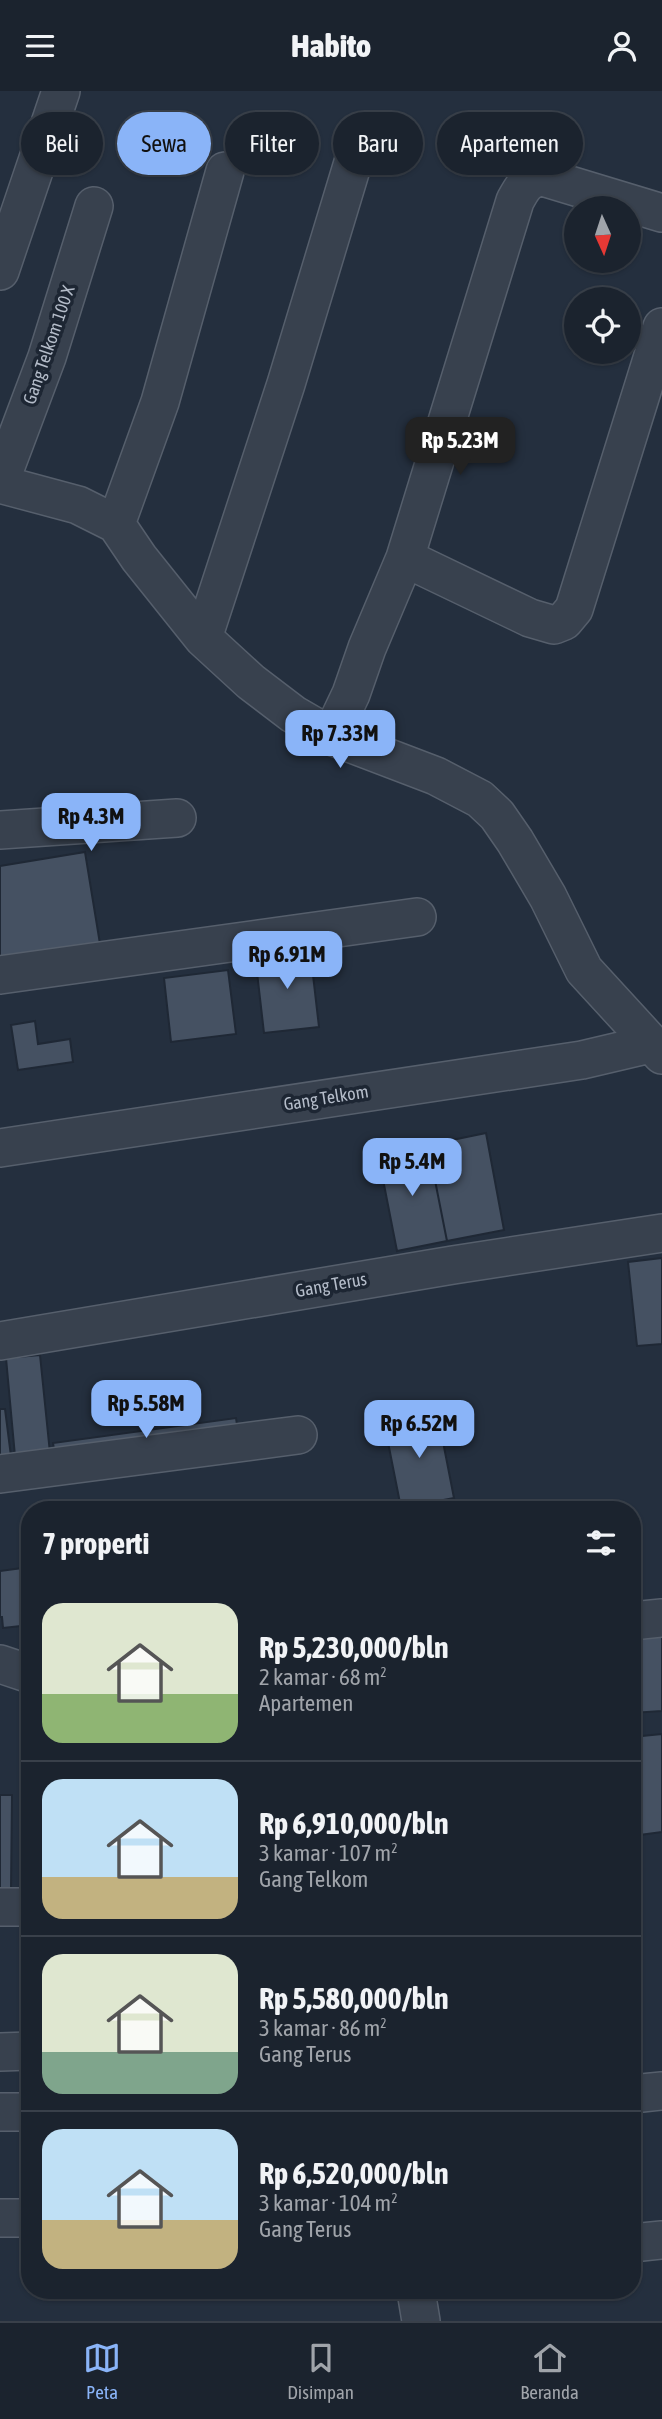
<!DOCTYPE html>
<html lang="id">
<meta charset="utf-8">
<style>
body{margin:0;font-family:"Asap Condensed",sans-serif;background:#242b36;color:#f1f3f6;height:100vh;display:flex;flex-direction:column;font-size:26px;white-space:nowrap}
*{box-sizing:border-box;margin:0}
p{font-size:23px;color:#a0a4aa}
.icon{flex:none;width:38px;height:38px;fill:none;stroke:currentColor;stroke-width:2;stroke-linecap:round;stroke-linejoin:round}
.map{position:relative;flex:1;overflow:hidden}
.side{position:absolute;left:21px;top:1410px;width:620px;height:798px;display:flex;flex-direction:column;background:#1b232e;border-radius:28px;box-shadow:0 2px 5px #0004,0 0 0 2px #39404a}
.side>*{flex:none}
.banner{position:absolute;left:21px;top:21px;width:621px;height:63px;display:flex;gap:14px}
.needle{width:46px;rotate:177deg}
.buttons{position:absolute;left:564px;top:105px;display:grid;gap:14px}
.buttons a{display:grid;place-items:center;width:77px;height:77px;border-radius:50%;background:#1b232e;box-shadow:0 2px 5px #0004,0 0 0 2px #39404a;font-size:35px}
.price{position:absolute;translate:-50% -60px;padding:0 16px;border-radius:14px;background:#8ab4f8;color:#111;font-size:23px;line-height:46px;filter:drop-shadow(0 2px 4px #0008)}
.price::after{content:'';position:absolute;left:50%;top:42px;width:21px;height:16px;margin-left:-10px;background:inherit;clip-path:polygon(0 0,100% 0,50% 100%)}
.price.selected{background:#222;color:#fff}
ul{padding:0;list-style:none}
li{display:flex;align-items:center;gap:21px;height:175px;padding:0 21px}
li+li{border-top:2px solid #39404a}
li span{display:grid;place-items:center;flex:none;width:196px;height:140px;border-radius:21px;color:#555}
li>.icon{margin-inline-start:auto}
span .icon{width:84px;height:84px;fill:#fffc;stroke-width:1}
li b{font-size:30px}
h2{display:flex;justify-content:space-between;align-items:center;height:84px;padding:0 21px;font-size:30px}
.tag{padding:0 24px;border-radius:32px;background:#1b232e;box-shadow:0 2px 5px #0004,0 0 0 2px #39404a;font-size:24px;line-height:63px}
.tag.selected{background:#8ab4f8;color:#111}
header{display:flex;justify-content:space-between;align-items:center;height:91px;padding:0 21px;background:#1b232e;font-size:32px;font-weight:800}
.tab-bar{display:flex;justify-content:space-around;align-items:center;height:98px;border-top:2px solid #39404a;background:#1b232e;font-size:19px;color:#a0a4aa}
.tab-bar a{display:grid;justify-items:center;gap:4px}
.tab-bar .selected{color:#8ab4f8}
.map>svg:first-child{display:block}
.building{fill:#455162;stroke:#1f2835;stroke-width:2}
.lines{fill:none;stroke-linecap:round;stroke-linejoin:round}
.minor-casing{stroke:#565f6c;stroke-width:40}
.minor{stroke:#38414e;stroke-width:37}
.labels{text-anchor:middle;stroke-width:7;stroke-linejoin:round;paint-order:stroke}
.street-label{font-size:18px;fill:#b4bcc9;stroke:#1d2633}
</style>
<header><svg class="icon" aria-label="menu" viewBox="0 0 24 24"><path d="M4 6h16M4 12h16M4 18h16"/></svg>Habito<svg class="icon" aria-label="person" viewBox="0 0 24 24"><circle cx="12" cy="8" r="4"/><path d="M4 21q1-7 8-7t8 7"/></svg></header>
<div class="map">
<svg width="662" height="2230" viewBox="0 0 662 2230">
<rect width="100%" height="100%" fill="#242f3e"/>
<!-- building -->
<path class="building" d="M85 761 101 859 0 875V775Z
M310 858 319 936 264 942 255 864Z
M228 879 236 943 171 951 164 887Z
M35 930 38 953 70 948 73 971 18 979 11 934Z
M486 1042 504 1139 447 1150 428 1054Z
M428 1054 447 1150 397 1160 378 1063Z
M662 1167V1253L637 1255 628 1171Z
M40 1264 51 1372 16 1376 6 1267Z
M0 1318H5L13 1381 0 1383Z
M437 1320 454 1407 401 1417 384 1331Z
M236 1327 239 1346 56 1371 53 1352Z
M30 1476V1534L3 1537 2 1526H0V1480Z
M662 1539V1620L632 1622V1542Z
M662 1643V1741L632 1745V1646Z
M0 1704H12L11 1799H0Z"/>
<g class="lines">
<!-- minor casing -->
<g class="minor-casing">
<path id="minor" d="M0 180 61 0
M0 391 47 266 94 115
M0 393 78 414 116 433 139 467 203 547 251 591 293 623 331 645 436 685 480 708 497 724 515 750 548 806 584 879 662 964
M116 433 160 311 225 80
M405 467 530 527 554 534 564 530 574 518 662 236
M203 547 286 293 358 55
M331 645 351 603 367 557 405 467 515 110C522 97 527 87 543 86L662 122
M0 739 177 727
M0 884 417 826
M0 1057 582 969 650 953
M0 1250 453 1174 662 1142
M0 1383 298 1344
M632 1530 662 1527
M0 1573 30 1583
M0 1816H30
M0 1961 30 1960
M632 2003 662 2000
M0 2021H30
M0 2127H30
M632 2152 662 2149
M416 2200 421 2230"/>
</g>
<!-- minor -->
<use href="#minor" class="minor"/>
</g>
<g class="labels">
<!-- street labels -->
<g class="street-label">
<text transform="translate(49 254) rotate(-71)" y="6">Gang Telkom 100 X</text>
<text transform="translate(326 1007) rotate(-9)" y="6">Gang Telkom</text>
<text transform="translate(331 1194) rotate(-10)" y="6">Gang Terus</text>
</g>
</g>
</svg>
<div class="buttons">
<a><svg class="needle" viewBox="-14 -14 28 28"><path d="M0-13l5 13h-10z" fill="#e53935"/><path d="M0 13l5-13h-10z" fill="#a0a4aa"/></svg></a>
<a><svg class="icon" aria-label="locate" viewBox="0 0 24 24"><circle cx="12" cy="12" r="6"/><path d="M12 2v4M12 18v4M2 12h4M18 12h4"/></svg></a>
</div>
<b class="price selected" style="left:460px;top:386px">Rp 5.23M</b>
<b class="price" style="left:340px;top:679px">Rp 7.33M</b>
<b class="price" style="left:91px;top:762px">Rp 4.3M</b>
<b class="price" style="left:287px;top:900px">Rp 6.91M</b>
<b class="price" style="left:412px;top:1107px">Rp 5.4M</b>
<b class="price" style="left:146px;top:1349px">Rp 5.58M</b>
<b class="price" style="left:419px;top:1369px">Rp 6.52M</b>
<div class="banner">
<a class="tag">Beli</a>
<a class="tag selected">Sewa</a>
<a class="tag">Filter</a>
<a class="tag">Baru</a>
<a class="tag">Apartemen</a>
</div>
<section class="side">
<h2>7 properti<svg class="icon" aria-label="filters" viewBox="0 0 24 24"><path d="M4 7h16M4 17h16"/><circle cx="9" cy="7" r="2"/><circle cx="15" cy="17" r="2"/></svg></h2>
<ul>
<li><span style="background:linear-gradient(#dfe7d0 65%,#8fb573 0)"><svg class="icon" aria-label="home" viewBox="0 0 24 24"><path d="M3 11l9-7 9 7M6 9v11h12V9"/></svg></span><div><b>Rp 5,230,000/bln</b><p>2 kamar · 68 m²</p><p>Apartemen</p></div></li>
<li><span style="background:linear-gradient(#bfe0f5 70%,#c2b280 0)"><svg class="icon" aria-label="home" viewBox="0 0 24 24"><path d="M3 11l9-7 9 7M6 9v11h12V9"/></svg></span><div><b>Rp 6,910,000/bln</b><p>3 kamar · 107 m²</p><p>Gang Telkom</p></div></li>
<li><span style="background:linear-gradient(#dfe7d0 70%,#7fa58c 0)"><svg class="icon" aria-label="home" viewBox="0 0 24 24"><path d="M3 11l9-7 9 7M6 9v11h12V9"/></svg></span><div><b>Rp 5,580,000/bln</b><p>3 kamar · 86 m²</p><p>Gang Terus</p></div></li>
<li><span style="background:linear-gradient(#bfe0f5 65%,#c2b280 0)"><svg class="icon" aria-label="home" viewBox="0 0 24 24"><path d="M3 11l9-7 9 7M6 9v11h12V9"/></svg></span><div><b>Rp 6,520,000/bln</b><p>3 kamar · 104 m²</p><p>Gang Terus</p></div></li>
</ul>
</section>
</div>
<nav class="tab-bar">
<a class="selected"><svg class="icon" aria-label="map" viewBox="0 0 24 24"><path d="M3 6l6-2 6 2 6-2v14l-6 2-6-2-6 2zM9 4v14M15 6v14"/></svg>Peta</a>
<a><svg class="icon" aria-label="saved" viewBox="0 0 24 24"><path d="M7 4h10v16l-5-4-5 4z"/></svg>Disimpan</a>
<a><svg class="icon" aria-label="home" viewBox="0 0 24 24"><path d="M3 11l9-7 9 7M6 9v11h12V9"/></svg>Beranda</a>
</nav>
